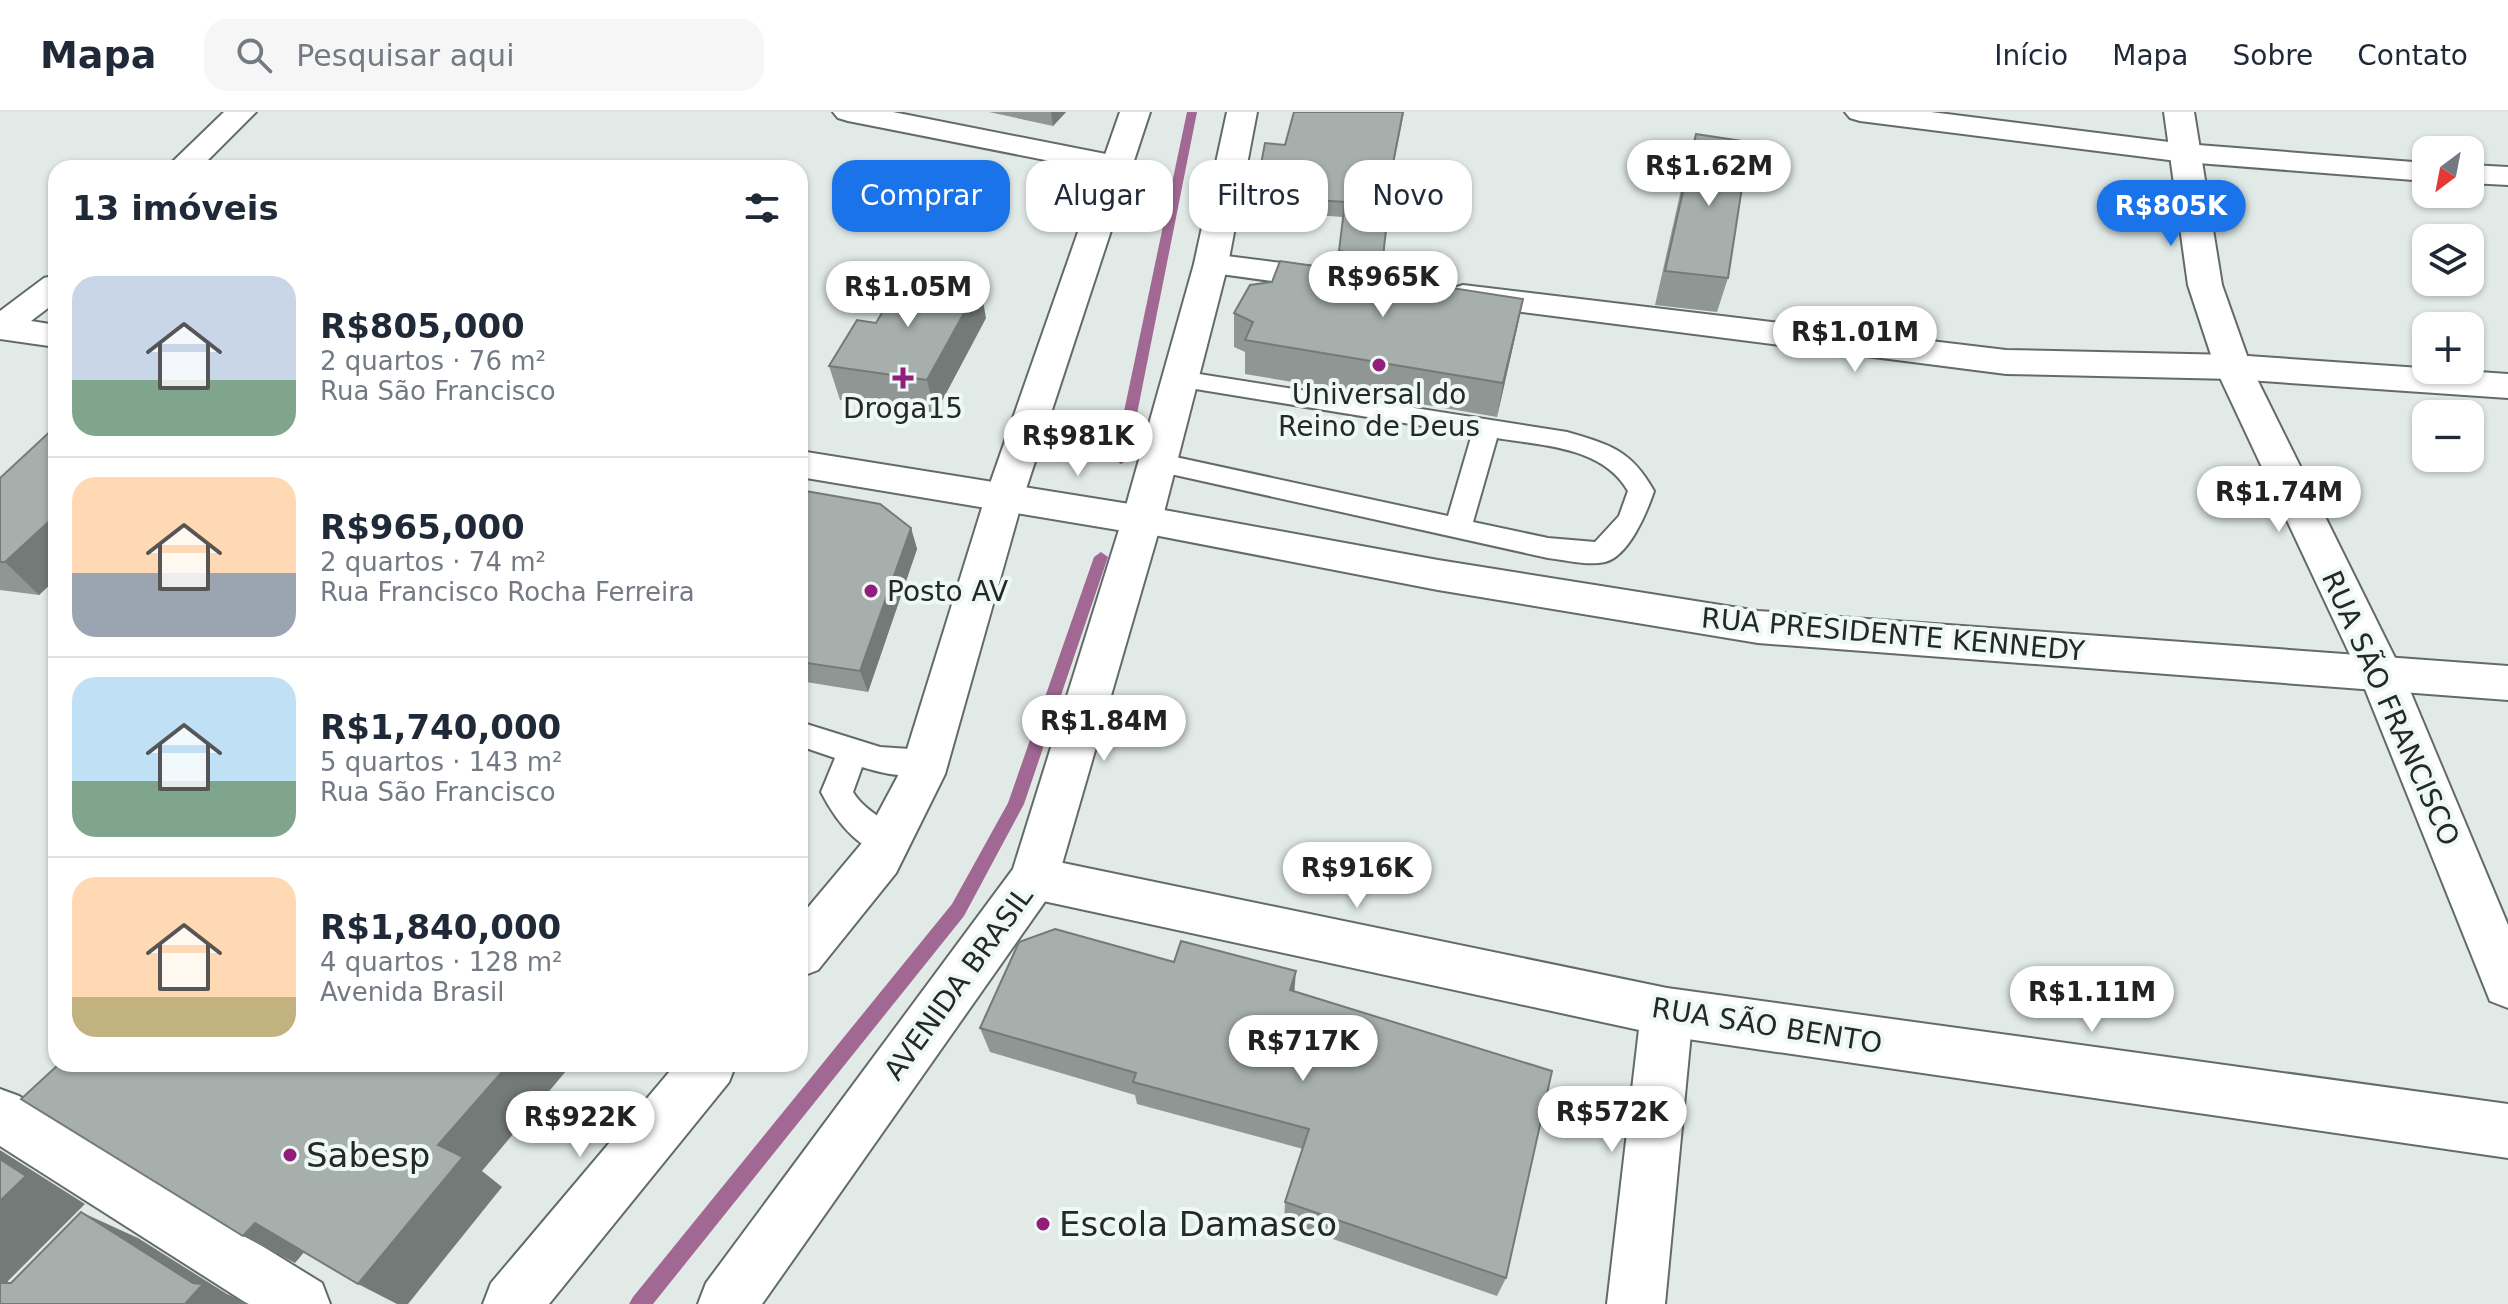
<!DOCTYPE html>
<html lang="pt">
<meta charset="utf-8">
<style>
body{margin:0;font-family:"DejaVu Sans",sans-serif;background:#f6f6f7;color:#1f2937;height:100vh;display:flex;flex-direction:column;font-size:30px;white-space:nowrap}
*{box-sizing:border-box;margin:0}
p{font-size:26px;color:#747a83}
.icon{flex:none;width:44px;height:44px;fill:none;stroke:currentColor;stroke-width:2;stroke-linecap:round;stroke-linejoin:round}
.map{position:relative;flex:1;overflow:hidden}
.drawer{position:absolute;left:48px;top:48px;width:760px;height:912px;display:flex;flex-direction:column;background:#fff;border-radius:24px;box-shadow:0 2px 6px #0004}
.drawer>*{flex:none}
.guide{position:absolute;left:832px;top:48px;width:760px;height:72px;display:flex;gap:16px}
.needle{width:52px;rotate:212deg}
.fabs{position:absolute;left:2412px;top:24px;display:grid;gap:16px}
.fabs a{display:grid;place-items:center;width:72px;height:72px;border-radius:16px;background:#fff;box-shadow:0 2px 6px #0004;font-size:40px}
.price{position:absolute;translate:-50% -68px;padding:0 18px;border-radius:28px;background:#fff;color:#222;font-size:26px;line-height:52px;filter:drop-shadow(0 2px 4px #0008)}
.price::after{content:'';position:absolute;left:50%;top:48px;width:24px;height:18px;margin-left:-12px;background:inherit;clip-path:polygon(0 0,100% 0,50% 100%)}
.price.active{background:#1a73e8;color:#fff}
ul{padding:0;list-style:none}
li{display:flex;align-items:center;gap:24px;height:200px;padding:0 24px}
li+li{border-top:2px solid #e0e1e3}
li span{display:grid;place-items:center;flex:none;width:224px;height:160px;border-radius:24px;color:#555}
li>.icon{margin-inline-start:auto}
span .icon{width:96px;height:96px;fill:#fffc;stroke-width:1}
li b{font-size:34px}
h2{display:flex;justify-content:space-between;align-items:center;height:96px;padding:0 24px;font-size:34px}
.chip{padding:0 28px;border-radius:24px;background:#fff;box-shadow:0 2px 6px #0004;font-size:28px;line-height:72px}
.chip.active{background:#1a73e8;color:#fff}
header{display:flex;align-items:center;gap:48px;box-sizing:border-box;height:112px;padding:0 40px;background:#fff;border-bottom:2px solid #e0e1e3}
header strong{font-size:38px}
nav{display:flex;gap:44px;margin-inline-start:auto;font-size:28px}
.search{width:560px;height:72px;background:#f6f6f7;display:flex;align-items:center;gap:20px;box-sizing:border-box;padding:0 28px;border-radius:24px;color:#747a83;font-size:30px}
.map>svg:first-child{display:block}
.lines{fill:none;stroke-linecap:round;stroke-linejoin:round}
.stream{fill:#a16893;fill-rule:evenodd}
.service-casing{stroke:#636b68;stroke-width:4}
.minor-casing{stroke:#636b68;stroke-width:4}
.tertiary-casing{stroke:#636b68;stroke-width:4}
.secondary-casing{stroke:#636b68;stroke-width:4}
.service{fill:#fff;fill-rule:evenodd}
.minor{fill:#fff;fill-rule:evenodd}
.tertiary{fill:#fff;fill-rule:evenodd}
.secondary{fill:#fff;fill-rule:evenodd}
.wall{fill:#8f9694}
.shaded-wall{fill:#747a78}
.building{fill:#a6afac;stroke:#747a78;stroke-width:2}
.poi-dot{fill:#921d7c;stroke:#eef8f4;stroke-width:3}
.labels{text-anchor:middle;stroke-width:8;stroke-linejoin:round;paint-order:stroke}
.poi-label{font-size:28px;fill:#242827;stroke:#eef8f4}
.street-label{font-size:28px;fill:#242827;stroke:#eef8f4}
.near-poi-label{font-size:34px;fill:#242827;stroke:#eef8f4;text-anchor:start}
</style>
<header>
<strong>Mapa</strong>
<div class="search"><svg class="icon" aria-label="search" viewBox="0 0 24 24"><circle cx="10" cy="10" r="6"/><path d="M15 15l6 6"/></svg>Pesquisar aqui</div>
<nav><a>Início</a><a>Mapa</a><a>Sobre</a><a>Contato</a></nav>
</header>
<div class="map">
<svg width="2508" height="1192" viewBox="0 0 2508 1192">
<rect width="100%" height="100%" fill="#e1eae7"/>
<g class="lines">
<!-- stream -->
<path class="stream" d="M1187 0H1197L1128 347 1121 352 1114 347Z
M1101 440 1108 445 1024 692 964 804 653 1192H629L633 1185 952 792 1008 691 1094 445Z"/>
<!-- service casing -->
<g class="service-casing">
<path id="service" d="M1180 259 1567 320C1611 333 1631 338 1654 379 1647 400 1629 444 1605 450 1588 454 1565 448 1548 446L1157 359 1148 356 1144 350 1148 344 1157 341 1448 404 1472 322 1171 273 1168 267 1171 261ZM1497 326C1542 334 1602 334 1628 379L1619 404 1595 430 1548 426 1473 410Z
M800 610 880 635 925 638 936 642 940 651 936 660C913 668 884 662 862 655L853 680C867 703 896 711 904 728L899 738C864 750 835 707 821 680L835 646 800 634Z"/>
</g>
<!-- minor casing -->
<g class="minor-casing">
<path id="minor" d="M833 0H893L1116 44 1127 46 1131 53 1127 60 1116 62 848 9 838 6Z
M1845 0H1931L2185 32 2426 51V69L2185 50 1860 9 1850 6Z
M2470 53 2508 55V73L2470 71Z
M1211 142 1336 158 1348 161 1353 168 1348 175 1336 178 1199 159 1194 152 1199 145Z
M1463 173 2006 238 2233 243 2508 262V286L2233 267 2006 262 1451 191 1446 184 1451 177Z
M1142 394 1438 448 1758 499 2508 554V588L1758 531 1438 478 1128 418 1122 408 1128 398Z
M1667 876 1685 883 1693 900 1665 1192H1607L1641 900 1649 883Z
M0 977 19 984 322 1171 330 1192H248L0 1034Z"/>
</g>
<!-- tertiary casing -->
<g class="tertiary-casing">
<path id="tertiary" d="M224 0H256L200 56H166Z
M2164 0H2194L2222 173 2251 255 2403 562 2508 813V896L2490 889 2359 562 2215 255 2188 173Z
M56 163V190L31 209 56 213V235L0 227V199L44 166Z
M800 339 1142 394 1156 398 1162 408 1156 418 1142 422 800 365Z
M1034 745 1667 876 2508 992V1046L1667 924 1034 787 1017 781 1010 766 1017 751Z"/>
</g>
<!-- secondary casing -->
<g class="secondary-casing">
<path id="secondary" d="M1120 0H1150L1023 386 945 662 896 761 818 858 800 865V805L862 731 900 660 985 386Z
M1227 0H1257L1228 152 1162 408 1058 766 1051 781 762 1192H698L706 1171 1013 757 1122 408 1194 152Z
M676 952H736L729 970 549 1192H483L491 1171Z"/>
</g>
<!-- service -->
<use href="#service" class="service"/>
<!-- minor -->
<use href="#minor" class="minor"/>
<!-- tertiary -->
<use href="#tertiary" class="tertiary"/>
<!-- secondary -->
<use href="#secondary" class="secondary"/>
</g>
<!-- wall -->
<path class="wall" d="M989 0H1066L1053 14Z
M1294 0H1404L1392 61 1381 165 1523 187 1516 221 1497 305 1245 262V240L1234 235V201L1272 170 1335 157 1338 146 1343 105 1255 99V84L1285 33Z
M1696 22 1728 166 1717 200 1655 193 1686 56Z
M986 206 935 302 840 288 829 254 876 211Z
M56 314V467L39 483 0 478V366Z
M800 378 911 416 917 437 868 580 800 569Z
M1174 850 1295 879 1506 1166 1497 1184 1284 1110 1285 1090 1303 1037 1137 992 1135 983 990 940 980 916Z"/>
<!-- shaded-wall -->
<path class="shaded-wall" d="M1051 0H1066L1053 14Z
M980 172 986 206 935 302 927 268Z
M1523 187 1516 221 1497 305 1503 271Z
M56 403V467L39 483 5 450Z
M911 416 917 437 868 580 860 559Z
M1296 859 1294 884 1290 878Z
M509 952H572L482 1059 502 1075 408 1192H397L358 1172 438 1033Z
M0 1038 85 1092 8 1169 0 1189Z
M81 1100 138 1126 227 1182 249 1192H185L193 1171Z
M255 1111 306 1138 295 1151 243 1124Z"/>
<!-- building -->
<path class="building" d="M1294 0H1403L1394 46 1383 145 1339 139 1345 90 1255 84 1265 31 1285 33Z
M1696 22 1749 30 1728 166 1665 159Z
M1336 145 1382 151 1381 165 1523 187 1503 271 1245 228 1253 210 1234 201 1250 173 1272 170 1280 149 1335 157Z
M905 162 980 172 927 268 829 254 857 208 876 211Z
M56 314V403L5 450H0V366Z
M800 378 880 392 911 416 860 559 800 550Z
M1055 817 1174 850 1181 829 1296 859 1290 878 1552 959 1506 1166 1285 1090 1309 1017 1133 970 1136 961 980 916 1019 830Z
M59 952H509L438 1033 463 1045 358 1172 255 1111 243 1124 21 987Z
M0 1047 26 1064 0 1089Z
M81 1100 193 1171 203 1172 185 1192H0V1171H11Z"/>
<!-- markers -->
<g class="poi-dot">
<circle cx="1379" cy="253" r="8"/>
<path d="M899 254h8v8h8v8h-8v8h-8v-8h-8v-8h8z"/>
<circle cx="871" cy="479" r="8"/>
<circle cx="290" cy="1043" r="8"/>
<circle cx="1043" cy="1112" r="8"/>
</g>
<g class="labels">
<!-- poi labels -->
<g class="poi-label">
<text x="1379" y="292">Universal do<tspan x="1379" dy="32">Reino de Deus</tspan></text>
<text x="903" y="306">Droga15</text>
<text x="887" y="489" text-anchor="start">Posto AV</text>
</g>
<!-- street labels -->
<g class="street-label">
<text transform="translate(1893 522) rotate(5)" y="10">RUA PRESIDENTE KENNEDY</text>
<text transform="translate(2391 596) rotate(66)" y="10">RUA SÃO FRANCISCO</text>
<text transform="translate(958 871) rotate(-54)" y="10">AVENIDA BRASIL</text>
<text transform="translate(1767 913) rotate(9)" y="10">RUA SÃO BENTO</text>
</g>
<!-- near-poi labels -->
<g class="near-poi-label">
<text x="306" y="1055">Sabesp</text>
<text x="1059" y="1124">Escola Damasco</text>
</g>
</g>
</svg>
<div class="fabs">
<a><svg class="needle" viewBox="-14 -14 28 28"><path d="M0-13l5 13h-10z" fill="#e53935"/><path d="M0 13l5-13h-10z" fill="#747a83"/></svg></a>
<a><svg class="icon" aria-label="layers" viewBox="0 0 24 24"><path d="M12 4l9 5-9 5-9-5zM3 14l9 5 9-5"/></svg></a>
<a>+</a>
<a>−</a>
</div>
<b class="price" style="left:1709px;top:96px">R$1.62M</b>
<b class="price active" style="left:2171px;top:136px">R$805K</b>
<b class="price" style="left:1383px;top:207px">R$965K</b>
<b class="price" style="left:908px;top:217px">R$1.05M</b>
<b class="price" style="left:1855px;top:262px">R$1.01M</b>
<b class="price" style="left:1078px;top:366px">R$981K</b>
<b class="price" style="left:2279px;top:422px">R$1.74M</b>
<b class="price" style="left:1104px;top:651px">R$1.84M</b>
<b class="price" style="left:1357px;top:798px">R$916K</b>
<b class="price" style="left:2092px;top:922px">R$1.11M</b>
<b class="price" style="left:1303px;top:971px">R$717K</b>
<b class="price" style="left:1612px;top:1042px">R$572K</b>
<b class="price" style="left:580px;top:1047px">R$922K</b>
<div class="guide">
<a class="chip active">Comprar</a>
<a class="chip">Alugar</a>
<a class="chip">Filtros</a>
<a class="chip">Novo</a>
</div>
<section class="drawer">
<h2>13 imóveis<svg class="icon" aria-label="filters" viewBox="0 0 24 24"><path d="M4 7h16M4 17h16"/><circle cx="9" cy="7" r="2"/><circle cx="15" cy="17" r="2"/></svg></h2>
<ul>
<li><span style="background:linear-gradient(#c9d6e8 65%,#7fa58c 0)"><svg class="icon" aria-label="home" viewBox="0 0 24 24"><path d="M3 11l9-7 9 7M6 9v11h12V9"/></svg></span><div><b>R$805,000</b><p>2 quartos · 76 m²</p><p>Rua São Francisco</p></div></li>
<li><span style="background:linear-gradient(#ffd9b3 60%,#9aa5b1 0)"><svg class="icon" aria-label="home" viewBox="0 0 24 24"><path d="M3 11l9-7 9 7M6 9v11h12V9"/></svg></span><div><b>R$965,000</b><p>2 quartos · 74 m²</p><p>Rua Francisco Rocha Ferreira</p></div></li>
<li><span style="background:linear-gradient(#bfe0f5 65%,#7fa58c 0)"><svg class="icon" aria-label="home" viewBox="0 0 24 24"><path d="M3 11l9-7 9 7M6 9v11h12V9"/></svg></span><div><b>R$1,740,000</b><p>5 quartos · 143 m²</p><p>Rua São Francisco</p></div></li>
<li><span style="background:linear-gradient(#ffd9b3 75%,#c2b280 0)"><svg class="icon" aria-label="home" viewBox="0 0 24 24"><path d="M3 11l9-7 9 7M6 9v11h12V9"/></svg></span><div><b>R$1,840,000</b><p>4 quartos · 128 m²</p><p>Avenida Brasil</p></div></li>
</ul>
</section>
</div>
